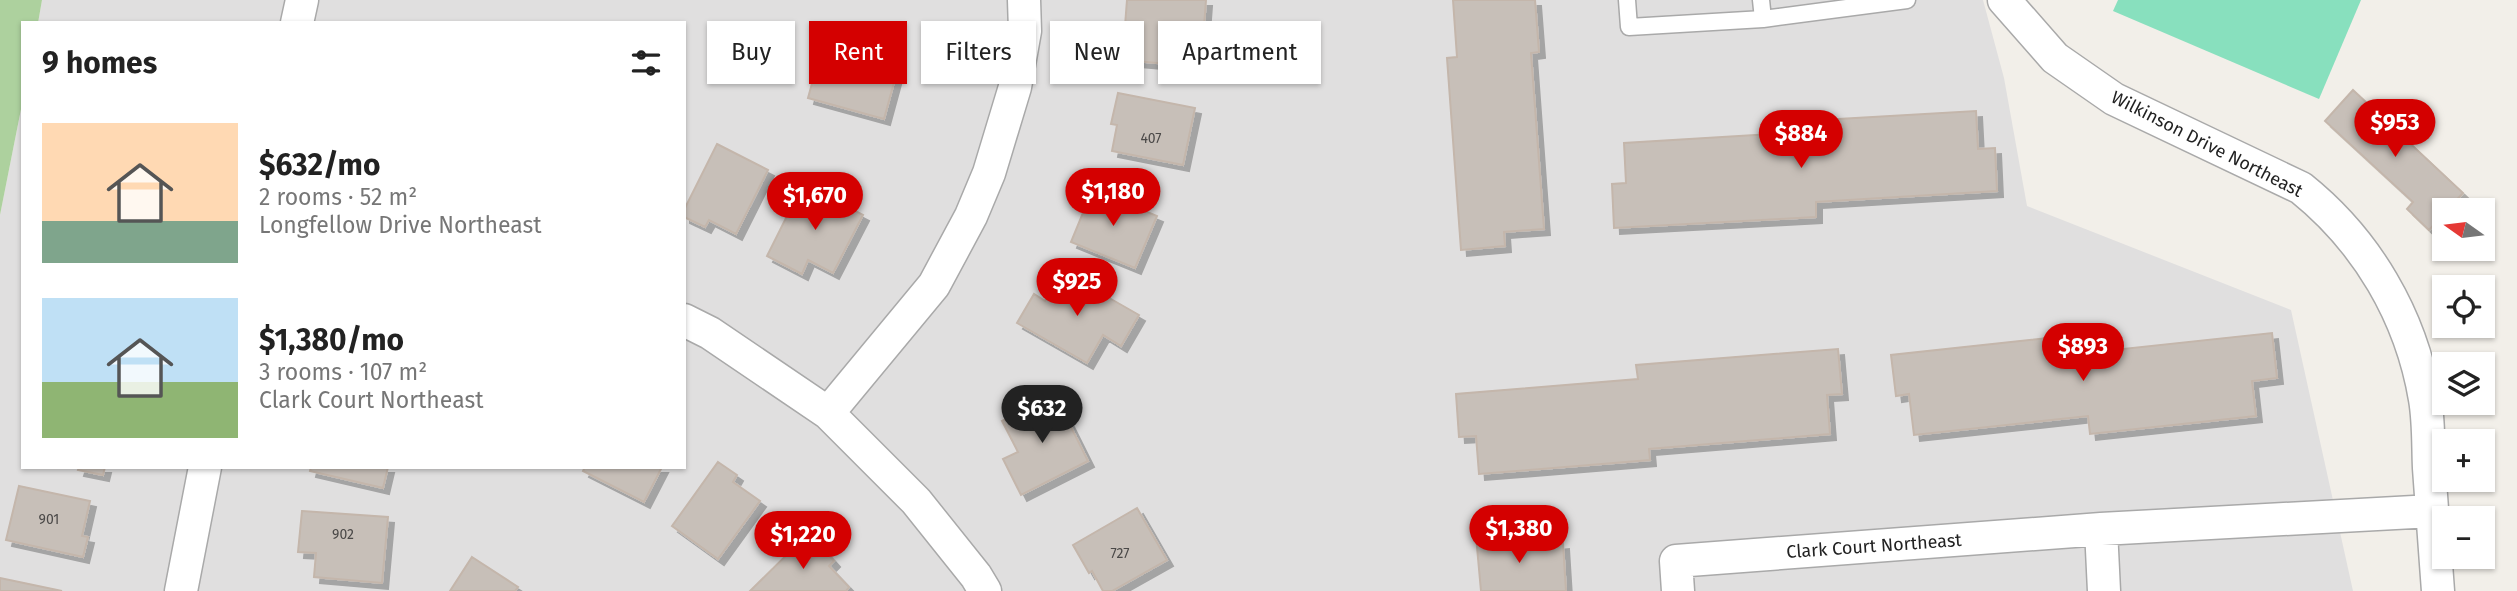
<!DOCTYPE html>
<meta charset="utf-8">
<style>
body{margin:0;font-family:"Fira Sans",sans-serif;background:#f2f2f2;color:#222;height:100vh;display:flex;flex-direction:column;font-size:26px;white-space:nowrap}
*{box-sizing:border-box;margin:0}
p{font-size:23px;color:#767676}
.icon{flex:none;width:38px;height:38px;fill:none;stroke:currentColor;stroke-width:2;stroke-linecap:round;stroke-linejoin:round}
.map{position:relative;flex:1;overflow:hidden}
.drawer{position:absolute;left:21px;top:21px;width:665px;height:448px;display:flex;flex-direction:column;background:#fff;border-radius:0px;box-shadow:0 2px 5px #0004}
.drawer>*{flex:none}
.hud{position:absolute;left:707px;top:21px;width:665px;height:63px;display:flex;gap:14px}
.needle{width:46px;rotate:284deg}
.fabs{position:absolute;left:2432px;top:198px;display:grid;gap:14px}
.fabs a{display:grid;place-items:center;width:63px;height:63px;border-radius:0px;background:#fff;box-shadow:0 2px 5px #0004;font-size:35px}
.price{position:absolute;translate:-50% -60px;padding:0 16px;border-radius:24px;background:#d40000;color:#fff;font-size:23px;line-height:46px;filter:drop-shadow(0 2px 4px #0008)}
.price::after{content:'';position:absolute;left:50%;top:42px;width:21px;height:16px;margin-left:-10px;background:inherit;clip-path:polygon(0 0,100% 0,50% 100%)}
.price.current{background:#222;color:#fff}
ul{padding:0;list-style:none}
li{display:flex;align-items:center;gap:21px;height:175px;padding:0 21px}
li span{display:grid;place-items:center;flex:none;width:196px;height:140px;border-radius:0px;color:#555}
li>.icon{margin-inline-start:auto}
span .icon{width:84px;height:84px;fill:#fffc;stroke-width:1}
li b{font-size:30px}
h2{display:flex;justify-content:space-between;align-items:center;height:84px;padding:0 21px;font-size:30px}
.chip{padding:0 24px;border-radius:0px;background:#fff;box-shadow:0 2px 5px #0004;font-size:24px;line-height:63px}
.chip.current{background:#d40000;color:#fff}
.map>svg:first-child{display:block}
.residential{fill:#e0dfdf}
.forest{fill:#add19e}
.pitch{fill:#88e0be}
.building{fill:#c7bfb8;stroke:#c4b6ab;stroke-width:2;filter:url(#shadow)}
.lines{fill:none;stroke-linecap:round;stroke-linejoin:round}
.lane-casing{stroke:#a9a9a9;stroke-width:19}
.street-casing{stroke:#a9a9a9;stroke-width:35}
.lane{stroke:#fff;stroke-width:16}
.street{stroke:#fff;stroke-width:32}
.labels{text-anchor:middle;stroke-width:7;stroke-linejoin:round;paint-order:stroke}
.number-label{font-size:14px;fill:#4b4948}
.street-label{font-size:18px;fill:#222;stroke:#fff}
</style>
<div class="map">
<svg width="2517" height="591" viewBox="0 0 2517 591">
<defs>
<filter id="shadow"><feDropShadow dx="6" dy="6" stdDeviation="0" flood-color="#0004"/></filter>
</defs>
<rect width="100%" height="100%" fill="#f2efe9"/>
<!-- residential -->
<path class="residential" d="M42 0H1983L2004 78 2027 206 2291 310 2353 591H0V215L23 99V467H684V23H38Z"/>
<!-- forest -->
<path class="forest" d="M0 0H42L38 23H23V99L0 215Z"/>
<!-- pitch -->
<path class="pitch" d="M2118 0H2361L2319 99 2113 11Z"/>
<!-- building -->
<path class="building" d="M1127 0H1206L1201 67 1135 61 1138 27 1125 26Z
M1453 0H1535L1539 52 1531 53 1544 229 1504 232 1505 246 1461 250 1447 58 1457 57Z
M823 43 899 64 884 119 808 98Z
M2353 90 2463 193 2447 210H2445V213L2429 230 2407 209 2413 202 2325 121Z
M1118 93 1195 108 1183 165 1112 151 1117 125 1111 124Z
M1976 111 1978 149 1995 148 1997 191 1816 202V217L1614 228 1612 184 1626 183 1624 143 1805 132 1804 121Z
M717 144 768 170 736 234 709 220 705 227 684 217V210Z
M803 184 863 215 833 273 808 260 802 274 767 256Z
M1089 188 1157 216 1135 268 1071 242 1085 208 1081 207Z
M1062 271 1139 315 1121 346 1103 335 1087 363 1017 323 1034 294 1045 301Z
M2272 333 2277 378 2252 381 2256 416 2090 434 2088 416 1914 435 1909 394 1896 396 1891 355 2084 334 2086 353Z
M1838 349 1842 394 1827 395 1830 434 1649 449 1650 460 1479 474 1476 436 1459 437 1456 394 1638 379 1636 365Z
M1055 395 1088 461 1021 495 1003 459 1018 452 1002 421Z
M718 462 737 475 733 482 760 501 718 559 672 526Z
M79 467H105L103 475 78 470Z
M311 467H388L383 488 310 471Z
M585 467H662L644 502 583 471Z
M19 486 90 501 82 536 88 537 83 557 6 540Z
M1137 508 1167 560 1112 591H1103L1092 571 1089 573 1073 545Z
M302 511 388 517 382 583 314 577 316 553 298 552Z
M1521 532 1523 547 1563 543 1566 591H1481L1476 536Z
M809 533 834 561 829 566 849 587 846 591H750Z
M472 557 518 587 515 591H450Z
M0 578 62 591H0Z"/>
<g class="lines">
<!-- lane casing -->
<g class="lane-casing">
<path id="lane" d="M1627 0 1629 27 1763 19 1907 0
M1761 0 1763 19"/>
</g>
<!-- street casing -->
<g class="street-casing">
<path id="street" d="M2004 0 2055 58 2114 99 2301 188C2367 241 2411 316 2425 399 2429 422 2428 446 2429 468 2432 509 2435 550 2438 591
M297 23 302 0
M684 320 710 333 828 413 916 501 976 576 985 591
M828 413 934 285 971 216 989 173 1015 87 1025 31 1024 0
M2101 529 2104 591
M181 591 205 467
M1678 591 1676 561 2101 529 2432 511"/>
</g>
<!-- lane -->
<use href="#lane" class="lane"/>
<!-- street -->
<use href="#street" class="street"/>
</g>
<g class="labels">
<!-- number labels -->
<g class="number-label">
<text x="1151" y="143">407</text>
<text x="49" y="524">901</text>
<text x="343" y="539">902</text>
<text x="1120" y="558">727</text>
</g>
<!-- street labels -->
<g class="street-label">
<text transform="translate(2207 144) rotate(27)" y="6">Wilkinson Drive Northeast</text>
<text transform="translate(1874 546) rotate(-4)" y="6">Clark Court Northeast</text>
</g>
</g>
</svg>
<div class="fabs">
<a><svg class="needle" viewBox="-14 -14 28 28"><path d="M0-13l5 13h-10z" fill="#e53935"/><path d="M0 13l5-13h-10z" fill="#767676"/></svg></a>
<a><svg class="icon" aria-label="locate" viewBox="0 0 24 24"><circle cx="12" cy="12" r="6"/><path d="M12 2v4M12 18v4M2 12h4M18 12h4"/></svg></a>
<a><svg class="icon" aria-label="layers" viewBox="0 0 24 24"><path d="M12 4l9 5-9 5-9-5zM3 14l9 5 9-5"/></svg></a>
<a>+</a>
<a>−</a>
</div>
<b class="price" style="left:2395px;top:159px">$953</b>
<b class="price" style="left:1801px;top:170px">$884</b>
<b class="price" style="left:1113px;top:228px">$1,180</b>
<b class="price" style="left:815px;top:232px">$1,670</b>
<b class="price" style="left:1077px;top:318px">$925</b>
<b class="price" style="left:2083px;top:383px">$893</b>
<b class="price current" style="left:1042px;top:445px">$632</b>
<b class="price" style="left:1519px;top:565px">$1,380</b>
<b class="price" style="left:803px;top:571px">$1,220</b>
<div class="hud">
<a class="chip">Buy</a>
<a class="chip current">Rent</a>
<a class="chip">Filters</a>
<a class="chip">New</a>
<a class="chip">Apartment</a>
</div>
<section class="drawer">
<h2>9 homes<svg class="icon" aria-label="filters" viewBox="0 0 24 24"><path d="M4 7h16M4 17h16"/><circle cx="9" cy="7" r="2"/><circle cx="15" cy="17" r="2"/></svg></h2>
<ul>
<li><span style="background:linear-gradient(#ffd9b3 70%,#7fa58c 0)"><svg class="icon" aria-label="home" viewBox="0 0 24 24"><path d="M3 11l9-7 9 7M6 9v11h12V9"/></svg></span><div><b>$632/mo</b><p>2 rooms · 52 m²</p><p>Longfellow Drive Northeast</p></div></li>
<li><span style="background:linear-gradient(#bfe0f5 60%,#8fb573 0)"><svg class="icon" aria-label="home" viewBox="0 0 24 24"><path d="M3 11l9-7 9 7M6 9v11h12V9"/></svg></span><div><b>$1,380/mo</b><p>3 rooms · 107 m²</p><p>Clark Court Northeast</p></div></li>
</ul>
</section>
</div>
